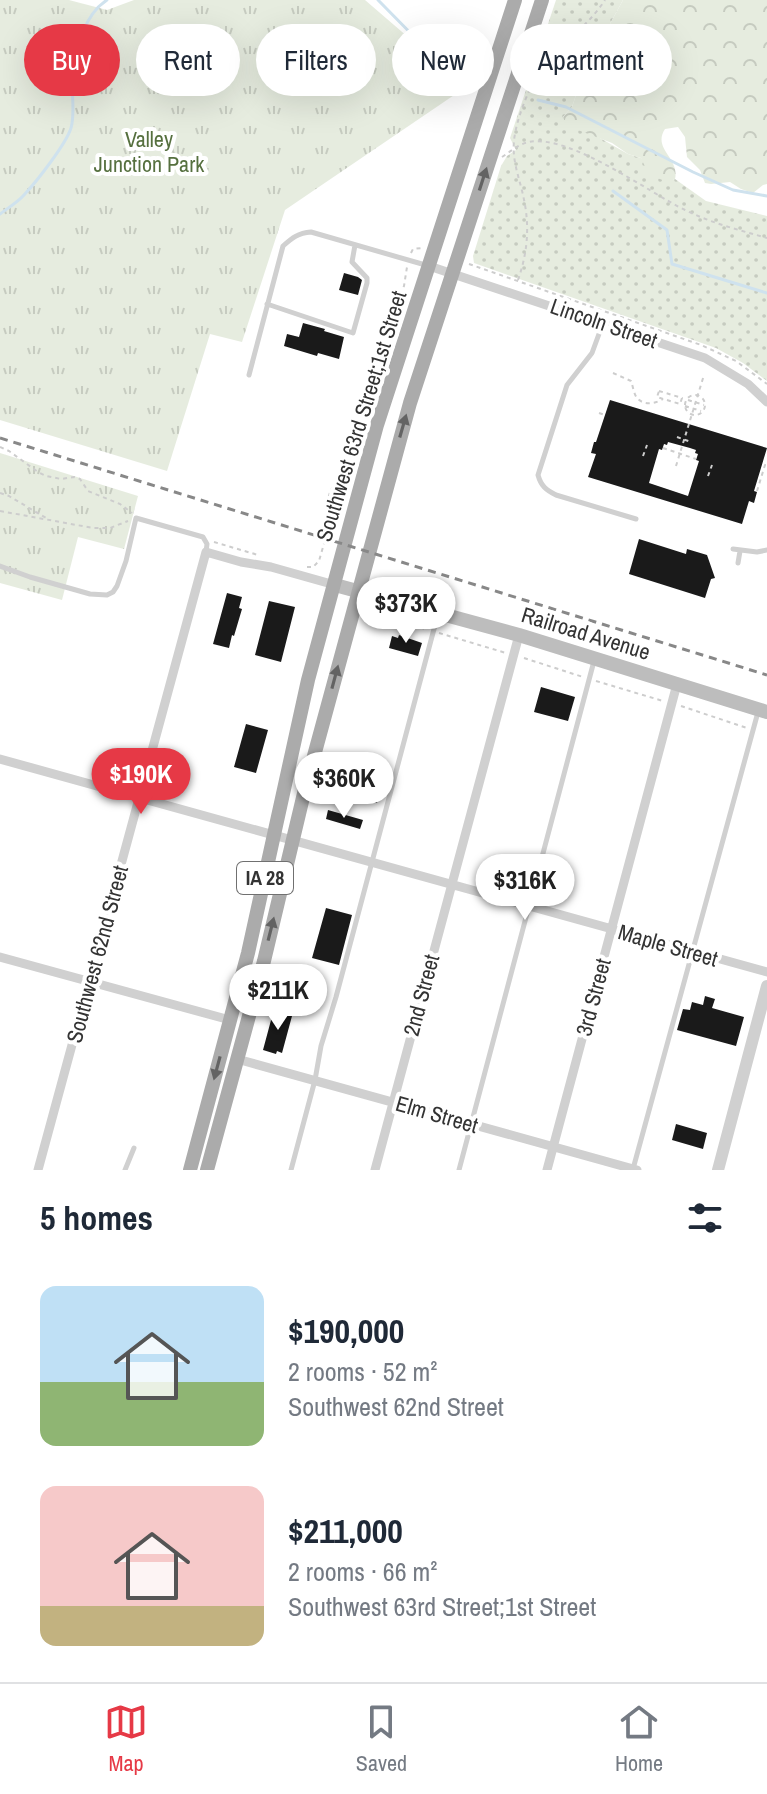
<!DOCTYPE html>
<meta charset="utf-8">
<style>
body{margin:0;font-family:"Archivo Narrow",sans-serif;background:#f2f2f3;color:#1f2937;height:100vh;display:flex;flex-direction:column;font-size:30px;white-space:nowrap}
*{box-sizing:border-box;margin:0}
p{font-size:26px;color:#747a83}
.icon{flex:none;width:44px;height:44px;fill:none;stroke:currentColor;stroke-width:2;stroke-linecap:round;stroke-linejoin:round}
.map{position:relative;height:1170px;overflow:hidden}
.sheet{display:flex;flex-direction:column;background:#fff;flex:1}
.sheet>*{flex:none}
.top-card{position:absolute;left:24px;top:24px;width:720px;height:72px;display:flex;gap:16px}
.price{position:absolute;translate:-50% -68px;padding:0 18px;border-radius:28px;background:#fff;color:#222;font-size:26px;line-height:52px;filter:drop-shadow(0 2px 4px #0008)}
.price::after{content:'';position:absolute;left:50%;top:48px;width:24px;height:18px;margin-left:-12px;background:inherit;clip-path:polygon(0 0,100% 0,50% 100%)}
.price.selected{background:#e63946;color:#fff}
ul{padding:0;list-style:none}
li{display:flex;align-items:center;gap:24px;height:200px;padding:0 40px}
li span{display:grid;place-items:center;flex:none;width:224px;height:160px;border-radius:16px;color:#555}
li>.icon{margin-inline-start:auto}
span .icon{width:96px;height:96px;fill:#fffc;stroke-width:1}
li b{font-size:34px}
h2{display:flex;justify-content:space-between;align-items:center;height:96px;padding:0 40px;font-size:34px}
.pill{padding:0 28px;border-radius:36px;background:#fff;box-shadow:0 8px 32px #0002;font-size:28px;line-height:72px}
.pill.selected{background:#e63946;color:#fff}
.dock{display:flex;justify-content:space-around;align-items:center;height:112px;border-top:2px solid #e0e1e3;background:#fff;font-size:22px;color:#747a83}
.dock a{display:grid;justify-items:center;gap:4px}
.dock .selected{color:#e63946}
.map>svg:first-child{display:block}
.grass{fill:url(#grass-dots)}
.forest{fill:url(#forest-crowns)}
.park{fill:url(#park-tufts)}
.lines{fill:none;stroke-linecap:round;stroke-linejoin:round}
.stream{stroke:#cfe2ee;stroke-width:3}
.building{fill:#1a1a1a;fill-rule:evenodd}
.path{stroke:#cdcdcd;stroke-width:2;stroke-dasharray:4 4;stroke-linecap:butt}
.service{stroke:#d0d0d0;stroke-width:5}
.minor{stroke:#d0d0d0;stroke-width:9}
.tertiary{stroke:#d0d0d0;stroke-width:12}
.secondary{stroke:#bdbdbd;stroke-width:14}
.primary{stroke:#ababab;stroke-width:14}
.rail{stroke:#888;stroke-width:3;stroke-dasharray:8 6;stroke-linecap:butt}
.oneway{fill:#636363}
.labels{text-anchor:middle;stroke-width:8;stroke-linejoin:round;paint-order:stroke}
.shield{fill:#fff;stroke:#707070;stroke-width:2}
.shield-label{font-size:20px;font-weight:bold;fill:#333}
.park-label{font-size:22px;fill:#56703f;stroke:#fff}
.street-label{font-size:22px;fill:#333;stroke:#fff}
</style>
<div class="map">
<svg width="767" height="1170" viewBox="0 0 767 1170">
<defs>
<pattern id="grass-dots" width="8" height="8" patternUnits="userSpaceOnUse" patternTransform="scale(2)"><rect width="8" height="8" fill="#e6ecdf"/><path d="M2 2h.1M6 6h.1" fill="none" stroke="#c6cbc0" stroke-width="1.8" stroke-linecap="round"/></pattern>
<pattern id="forest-crowns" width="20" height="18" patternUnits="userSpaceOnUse" patternTransform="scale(2)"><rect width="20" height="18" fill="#e6ecdf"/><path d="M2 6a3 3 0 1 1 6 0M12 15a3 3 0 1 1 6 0" fill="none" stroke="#c6cbc0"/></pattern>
<pattern id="park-tufts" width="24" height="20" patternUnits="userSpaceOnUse" patternTransform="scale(2)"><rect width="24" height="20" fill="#e6ecdf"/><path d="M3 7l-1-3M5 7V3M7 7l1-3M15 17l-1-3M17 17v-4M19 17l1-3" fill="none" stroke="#c6cbc0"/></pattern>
</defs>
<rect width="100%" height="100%" fill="#fff"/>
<!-- grass -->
<path class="grass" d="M556 0H623L605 33 602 65 587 87 576 95 572 107 563 117 628 154 641 158 668 181 675 179 706 201 767 216V381L743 363 716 348 474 263 473 256 501 166 507 156 516 150 510 138Z"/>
<!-- forest -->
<path class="forest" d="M623 0H767V184L763 185 753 193 741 189 730 182 711 184 705 183 700 170 687 157 685 137 678 127 665 129C652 149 680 158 675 179L668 182 649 175 641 158 628 154 612 143 570 127 565 122 563 117 572 107 576 95 587 87 602 65 605 33Z"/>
<!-- park -->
<path class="park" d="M0 0H69L107 10 134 0H365L466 87 285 210 242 342 210 334 167 471 0 420Z
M0 453 138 496 124 549 78 537 62 600 0 583Z"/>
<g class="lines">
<!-- stream -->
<path class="stream" d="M378 0 438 61 465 76
M538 100 566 107 693 172 733 190 767 196
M613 191 667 230 672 264 767 293
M0 214C8 208 18 202 24 195 37 181 66 144 71 128 76 110 70 90 73 71 76 47 85 14 107 0"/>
</g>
<!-- building -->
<path class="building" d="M344 273 358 277 362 280 358 295 339 290Z
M303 323 325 329 324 331 344 337 339 359 318 353 317 356 284 346 287 334 299 337Z
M610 400 767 448 754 491 757 492 754 503 749 501 742 524 588 477 596 454 591 453 594 442H596ZM668 442 690 448 696 450 695 453 698 454 696 460 699 461 688 496 649 483 659 449 662 450 664 444 667 445Z
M639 539 686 554 687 549 707 555 715 578 711 579 705 598 629 574Z
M227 593 242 597 239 608 242 609 234 636 232 635 229 648 213 644Z
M269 601 295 607 281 662 255 655Z
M399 635 422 643 418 656 389 648 392 636 398 638Z
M541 687 575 697 568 721 534 712Z
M246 724 268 730 256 773 234 767Z
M361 781 381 787 377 803 356 798Z
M328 810 363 820 360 829 326 819Z
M326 908 352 915 339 965 312 958Z
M705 996 715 999 712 1008 744 1017 736 1046 677 1030 683 1009 690 1010 692 1002 703 1005Z
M274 1009 288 1012 287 1014 292 1016 282 1053 277 1051 276 1054 263 1050Z
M676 1124 707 1133 703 1149 672 1140Z"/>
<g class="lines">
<!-- path -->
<path class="path" d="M502 157C511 151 519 144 529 142 570 134 648 192 685 210 711 223 739 230 767 238
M411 253 413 249 422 248
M469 264 701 345 736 361 767 384
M518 280C528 251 530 225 523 195 519 177 512 160 514 141 516 118 533 75 550 58 568 39 591 22 605 0
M613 373 631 381C633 386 634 396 638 399 645 406 657 403 663 399
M659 391 682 398 680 404 657 397Z
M685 405a10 10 0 1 1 20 0a10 10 0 1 1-20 0Z
M688 400 704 405
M685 406 701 411
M599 413 605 415
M677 437 691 442
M0 447 9 451 38 472 46 476 61 479 74 477 80 479 88 491 120 504 132 513
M663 448 696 459
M643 456 647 445
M676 466 704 375
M708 476 712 465
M757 491 765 465 763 464
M0 493 9 496 46 518
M0 511 93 528H110L128 521
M214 542 258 555
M307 567H313L319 561 327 533V503L330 492 347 462 387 317 404 286 407 267
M366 615 376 618H386L426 629
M439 633 506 653
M524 658 583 677
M596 681 663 701
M681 706 747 728"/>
<!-- service -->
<path class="service" d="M267 304 353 333 367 283V278L352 262 355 245
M603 323 592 353 567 385 538 475C541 486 546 490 556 495L636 519
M249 375 283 246C292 238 298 233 311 232L429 266
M733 549 757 552 767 550
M738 563 740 551
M0 566 30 577 90 594 107 595 113 592 117 586 126 561 136 518 203 537 207 544 206 552
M633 1169 758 712
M125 1170 134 1148
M291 1170 315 1080 321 1046 336 997 438 614
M459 1170 594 661"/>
<!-- minor -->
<path class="minor" d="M429 266 705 358 748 384 767 402
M0 759 767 972
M0 957 230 1020
M237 1059 637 1170
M38 1170 206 552 241 562 271 567 335 585
M375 1170 519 635
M547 1170 677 684"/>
<!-- tertiary -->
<path class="tertiary" d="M718 1170 767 986"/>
<!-- secondary -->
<path class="secondary" d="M335 585 519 635 767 712"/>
<!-- primary -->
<path class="primary" d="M190 1170 248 953 308 680 377 425 515 0
M207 1170 264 961 305 789 410 403 542 0"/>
<!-- rail -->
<path class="rail" d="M0 438 767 675"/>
</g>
<!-- one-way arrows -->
<defs><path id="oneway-solid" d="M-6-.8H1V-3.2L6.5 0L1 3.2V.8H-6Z" transform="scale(2)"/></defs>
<g class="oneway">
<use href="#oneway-solid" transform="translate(483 179) rotate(-72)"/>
<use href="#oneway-solid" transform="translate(403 426) rotate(-74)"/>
<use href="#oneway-solid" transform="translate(335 677) rotate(-75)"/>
<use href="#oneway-solid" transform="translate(271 929) rotate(-76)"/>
<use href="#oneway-solid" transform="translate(217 1068) rotate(105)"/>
</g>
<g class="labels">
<!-- shield labels -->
<rect class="shield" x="237" y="862" width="56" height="32" rx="6"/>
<g class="shield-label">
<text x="265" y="885">IA 28</text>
</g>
<!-- park labels -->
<g class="park-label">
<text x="149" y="147">Valley<tspan x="149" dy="25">Junction Park</tspan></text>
</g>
<!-- street labels -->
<g class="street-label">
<text transform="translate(604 323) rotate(19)" y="8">Lincoln Street</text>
<text transform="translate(361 416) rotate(-73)" y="8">Southwest 63rd Street;1st Street</text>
<text transform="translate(586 633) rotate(17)" y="8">Railroad Avenue</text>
<text transform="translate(668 945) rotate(16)" y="8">Maple Street</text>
<text transform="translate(97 954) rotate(-75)" y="8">Southwest 62nd Street</text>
<text transform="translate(421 995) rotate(-75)" y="8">2nd Street</text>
<text transform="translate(593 997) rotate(-75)" y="8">3rd Street</text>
<text transform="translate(437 1114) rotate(16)" y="8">Elm Street</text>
</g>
</g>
</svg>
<b class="price" style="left:406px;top:645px">$373K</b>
<b class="price selected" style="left:141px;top:816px">$190K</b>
<b class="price" style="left:344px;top:820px">$360K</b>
<b class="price" style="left:525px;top:922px">$316K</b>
<b class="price" style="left:278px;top:1032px">$211K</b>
<div class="top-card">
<a class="pill selected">Buy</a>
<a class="pill">Rent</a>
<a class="pill">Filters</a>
<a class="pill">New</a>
<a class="pill">Apartment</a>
</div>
</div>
<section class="sheet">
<h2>5 homes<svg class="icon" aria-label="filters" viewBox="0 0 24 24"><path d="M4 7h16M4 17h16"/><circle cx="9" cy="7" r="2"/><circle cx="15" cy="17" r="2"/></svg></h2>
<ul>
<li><span style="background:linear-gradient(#bfe0f5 60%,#8fb573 0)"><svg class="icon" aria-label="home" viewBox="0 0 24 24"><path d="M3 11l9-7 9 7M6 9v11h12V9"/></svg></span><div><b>$190,000</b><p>2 rooms · 52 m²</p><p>Southwest 62nd Street</p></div></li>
<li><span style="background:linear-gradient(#f6c9c9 75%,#c2b280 0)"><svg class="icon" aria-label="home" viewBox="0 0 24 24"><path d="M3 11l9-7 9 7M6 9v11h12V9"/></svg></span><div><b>$211,000</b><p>2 rooms · 66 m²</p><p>Southwest 63rd Street;1st Street</p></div></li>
</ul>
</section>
<nav class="dock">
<a class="selected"><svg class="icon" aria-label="map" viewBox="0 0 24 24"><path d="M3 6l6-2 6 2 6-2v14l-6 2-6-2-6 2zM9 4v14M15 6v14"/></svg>Map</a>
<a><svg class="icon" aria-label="saved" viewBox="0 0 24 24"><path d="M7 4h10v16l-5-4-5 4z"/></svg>Saved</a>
<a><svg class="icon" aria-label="home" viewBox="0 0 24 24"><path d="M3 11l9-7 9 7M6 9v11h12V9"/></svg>Home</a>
</nav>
